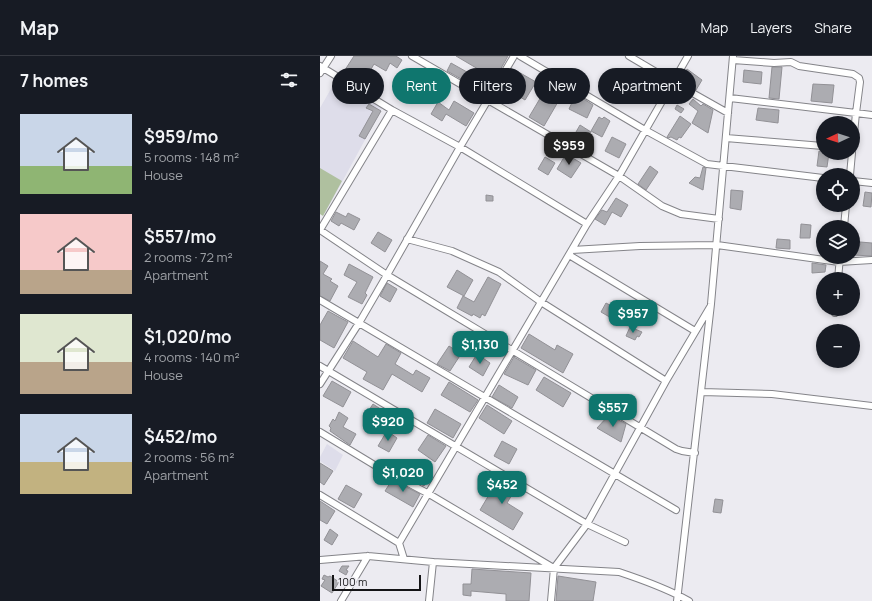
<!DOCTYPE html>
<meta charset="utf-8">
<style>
body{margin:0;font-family:Manrope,sans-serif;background:#242831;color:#f1f3f6;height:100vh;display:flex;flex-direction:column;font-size:15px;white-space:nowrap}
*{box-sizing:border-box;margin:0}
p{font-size:13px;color:#9ea1a6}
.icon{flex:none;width:22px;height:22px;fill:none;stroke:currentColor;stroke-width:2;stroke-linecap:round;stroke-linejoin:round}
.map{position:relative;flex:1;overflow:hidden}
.details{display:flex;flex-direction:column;background:#171b24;width:320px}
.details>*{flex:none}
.banner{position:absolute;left:12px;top:12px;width:380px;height:36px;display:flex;gap:8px}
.needle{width:26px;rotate:266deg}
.tools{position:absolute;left:496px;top:60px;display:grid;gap:8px}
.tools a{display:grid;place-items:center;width:44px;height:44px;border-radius:50%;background:#171b24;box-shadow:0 2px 6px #0003;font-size:20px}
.scale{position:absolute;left:12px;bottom:10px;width:89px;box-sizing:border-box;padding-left:4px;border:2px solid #141416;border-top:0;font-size:11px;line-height:14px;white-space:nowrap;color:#141416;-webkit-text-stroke:3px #ecebf1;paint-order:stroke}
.price{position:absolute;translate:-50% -34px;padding:0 9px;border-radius:8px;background:#0f766e;color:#fff;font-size:13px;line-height:26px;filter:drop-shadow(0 1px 2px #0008)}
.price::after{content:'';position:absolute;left:50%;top:24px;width:12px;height:9px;margin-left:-6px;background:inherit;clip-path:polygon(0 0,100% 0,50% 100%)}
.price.current{background:#222;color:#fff}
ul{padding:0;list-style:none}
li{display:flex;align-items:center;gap:12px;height:100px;padding:0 20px}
li span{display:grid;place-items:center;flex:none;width:112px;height:80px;border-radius:0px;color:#555}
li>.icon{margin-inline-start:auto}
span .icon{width:48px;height:48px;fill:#fffc;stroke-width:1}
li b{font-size:17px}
h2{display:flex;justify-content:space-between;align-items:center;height:48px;padding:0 20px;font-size:17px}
.tag{padding:0 14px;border-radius:18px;background:#171b24;box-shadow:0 2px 6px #0003;font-size:14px;line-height:36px}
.tag.current{background:#0f766e;color:#fff}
header{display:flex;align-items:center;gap:24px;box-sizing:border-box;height:56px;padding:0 20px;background:#171b24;border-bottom:1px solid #363941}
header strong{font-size:19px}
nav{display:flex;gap:22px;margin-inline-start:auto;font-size:14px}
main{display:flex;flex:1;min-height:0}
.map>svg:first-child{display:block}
.built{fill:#deddea}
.green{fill:#afc09f}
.building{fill:#acacb1;stroke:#929196}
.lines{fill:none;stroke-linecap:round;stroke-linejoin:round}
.street-casing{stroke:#848489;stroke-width:8}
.street{stroke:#fff;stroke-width:6}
</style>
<header>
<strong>Map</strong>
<nav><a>Map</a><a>Layers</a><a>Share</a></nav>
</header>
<main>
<section class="details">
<h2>7 homes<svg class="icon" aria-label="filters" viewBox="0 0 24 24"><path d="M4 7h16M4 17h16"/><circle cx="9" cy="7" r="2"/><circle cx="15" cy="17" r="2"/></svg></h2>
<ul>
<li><span style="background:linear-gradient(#c9d6e8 65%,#8fb573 0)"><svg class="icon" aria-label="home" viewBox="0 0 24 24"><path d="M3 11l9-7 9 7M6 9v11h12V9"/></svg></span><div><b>$959/mo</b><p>5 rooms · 148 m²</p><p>House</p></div></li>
<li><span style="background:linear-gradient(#f6c9c9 70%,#b9a48a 0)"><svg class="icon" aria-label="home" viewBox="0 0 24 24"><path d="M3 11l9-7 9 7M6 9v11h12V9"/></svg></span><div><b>$557/mo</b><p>2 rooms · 72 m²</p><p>Apartment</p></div></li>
<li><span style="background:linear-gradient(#dfe7d0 60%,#b9a48a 0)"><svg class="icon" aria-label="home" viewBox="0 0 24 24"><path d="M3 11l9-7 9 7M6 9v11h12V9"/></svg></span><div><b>$1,020/mo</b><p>4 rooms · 140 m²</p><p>House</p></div></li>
<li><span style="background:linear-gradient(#c9d6e8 60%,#c2b280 0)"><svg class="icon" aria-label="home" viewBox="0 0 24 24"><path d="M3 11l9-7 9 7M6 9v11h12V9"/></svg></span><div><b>$452/mo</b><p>2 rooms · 56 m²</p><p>Apartment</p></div></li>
</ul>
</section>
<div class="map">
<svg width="552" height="545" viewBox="0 0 552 545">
<rect width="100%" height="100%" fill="#ecebf1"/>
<!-- built -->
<path class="built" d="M16 24 63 51 5 157 0 154V52Z
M7 388 23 399 15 415 0 405V401Z"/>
<!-- green -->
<path class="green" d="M0 112 22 125 3 160 0 158Z"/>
<!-- building -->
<path class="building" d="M34 0H76L82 4 77 12 70 7 66 15 54 8 42 29 23 17Z
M136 0H188L175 23Z
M131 7 154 20 150 28 127 15Z
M452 11H462L459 43 449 42Z
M367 13 382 24 376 34 359 24Z
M195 14 216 26 205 44 184 31Z
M424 14 442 16 441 28 423 26Z
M96 23 113 32 105 46 88 37Z
M231 24 246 32 224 70 209 61Z
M493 28 514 29 512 47 491 45Z
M256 38 273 49 267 62 249 53Z
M373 43 381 50 383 48 393 54 388 77 372 67 378 55 369 48Z
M134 45 154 57 146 70 126 58 122 65 111 58 118 46 129 54Z
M49 48 61 55 45 83 39 80 53 55 46 52Z
M357 49 364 53 361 57 355 53Z
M438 52 459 54 458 67 436 64Z
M360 60 371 68 361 82 359 81 357 84 351 81 348 82 347 81Z
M279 61 282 63 284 61 290 65 282 81 271 75Z
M260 69 271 76 263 88 257 84 260 79 256 76Z
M292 81 306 88 299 102 285 95Z
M499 95 509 97 507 111 497 110Z
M246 98 261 107 251 122 237 113Z
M225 101 235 107 228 119 218 113Z
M330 110 338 116 326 134 318 128Z
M383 111 386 112 383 134 369 127 375 121 380 122Z
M411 134 423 135 421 154 410 152Z
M545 136 552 137 551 151 543 150Z
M166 139 173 140V145H166Z
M296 142 308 149 301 161 292 156 285 169 275 163 282 154 287 156Z
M16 156 26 161 28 157 40 163 34 174 21 167 19 170 11 165Z
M481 168 491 169 490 182H480Z
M58 176 72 184 65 196 51 187Z
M457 183 470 184V193L456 192Z
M540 186 552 187V200L533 199V189H540Z
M0 205 8 210 3 218 12 223 10 225 18 230 10 245 0 240Z
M492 207 506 209 505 216 492 217Z
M29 208 53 221 45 237 47 239 42 248 28 241 37 226 24 219Z
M137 214 153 224 144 240 127 231Z
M168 221 181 228 165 260 162 258 160 262 153 258 152 260 137 252 143 240 154 246Z
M67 227 77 233 70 246 60 240Z
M286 247 299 254 293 263 281 256Z
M8 255 28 266 14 292 0 284V269Z
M310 271 322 276 319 281 317 280 315 284 306 280Z
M209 278 235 294 237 289 253 298 243 317 201 292Z
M33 285 58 301 66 288 81 297 75 308 93 319 96 314 110 322 102 336 72 318 63 334 43 323 47 316 23 302Z
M129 290 141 298 130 315 117 308Z
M157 298 170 307 163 320 149 311Z
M194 301 216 314 208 329 184 318Z
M224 321 251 337 243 351 216 334Z
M12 325 31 336 23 351 3 340Z
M129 326 158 344 150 356 121 339Z
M179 329 198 341 192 352 172 341Z
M53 348 68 358 60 372 44 362Z
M167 349 192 365 184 378 159 362Z
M115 353 141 368 133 382 107 367Z
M19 356 28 362 23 371 36 378 30 389 10 375 11 372 9 370 13 363 15 365Z
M289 359 306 368 301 386 277 372Z
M67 375 77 382 69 396 58 390Z
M108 379 126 390 115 406 98 394Z
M182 385 197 393 189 408 174 400Z
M0 407 13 415 4 429 0 426Z
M91 408 110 419 104 430 85 419Z
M179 422 196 432 187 447 203 457 193 474 160 454Z
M72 424 100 438 93 451 65 435Z
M26 429 42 438 34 452 18 443Z
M395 443 403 444 401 457 393 456Z
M0 445 15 455 7 468 0 464Z
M10 473 18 479 12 489 4 484Z
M22 510H29L26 514 28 515 26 519 19 515Z
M152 513 211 517 209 545H186V538L151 535V540L143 539V528H151Z
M4 519 8 521 10 520 19 526 12 537 1 530 5 524 2 523Z
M238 520 276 526 273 545H236Z"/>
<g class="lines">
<!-- street casing -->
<g class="street-casing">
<path id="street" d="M92 0 299 120 342 150 361 158 399 163
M200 0 325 74 387 108 503 122
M309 0 353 26 408 57
M413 4 454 7 471 6 479 10 533 18 539 22 540 26 536 57 552 59
M0 10 72 54 140 91 267 168
M0 17 11 0
M410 42 536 57 533 88
M406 82 503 90
M530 119 532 97
M533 125 552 127
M524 171 526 149
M0 174 67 219 140 91 194 0
M0 174 72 54
M87 183 132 195 179 216 221 246 346 325
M252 194 320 190 397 189 519 206 552 204
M249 199 375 275
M518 223 520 201
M0 244 356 454
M515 257 516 253
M0 310 267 468 305 486
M0 328 39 267 67 219 356 393 362 395 375 397
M382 336 452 338 552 350
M0 376 56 410 109 438 232 511
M0 439 79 487 84 503
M79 487 267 168 299 120 368 0
M0 504 48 500 113 506 299 516C323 524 348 533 369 545
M21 545 48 500
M109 545 113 506
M231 545 234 512 267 468 346 325 390 251
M357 545 391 248 413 0"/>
</g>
<!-- street -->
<use href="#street" class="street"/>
</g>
</svg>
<div class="tools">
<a><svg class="needle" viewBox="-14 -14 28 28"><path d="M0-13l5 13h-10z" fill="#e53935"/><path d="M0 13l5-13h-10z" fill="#9ea1a6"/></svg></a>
<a><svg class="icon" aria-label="locate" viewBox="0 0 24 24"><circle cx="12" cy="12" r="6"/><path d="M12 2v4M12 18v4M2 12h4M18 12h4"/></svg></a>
<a><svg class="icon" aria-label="layers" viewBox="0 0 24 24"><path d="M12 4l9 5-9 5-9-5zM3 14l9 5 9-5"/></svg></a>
<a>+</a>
<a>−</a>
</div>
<div class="scale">100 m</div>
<b class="price current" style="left:249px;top:110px">$959</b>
<b class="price" style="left:313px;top:278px">$957</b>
<b class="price" style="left:160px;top:309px">$1,130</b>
<b class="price" style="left:293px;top:372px">$557</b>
<b class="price" style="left:68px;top:386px">$920</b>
<b class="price" style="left:83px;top:437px">$1,020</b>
<b class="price" style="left:182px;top:449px">$452</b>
<div class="banner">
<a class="tag">Buy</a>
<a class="tag current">Rent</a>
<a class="tag">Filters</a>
<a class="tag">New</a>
<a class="tag">Apartment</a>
</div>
</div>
</main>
